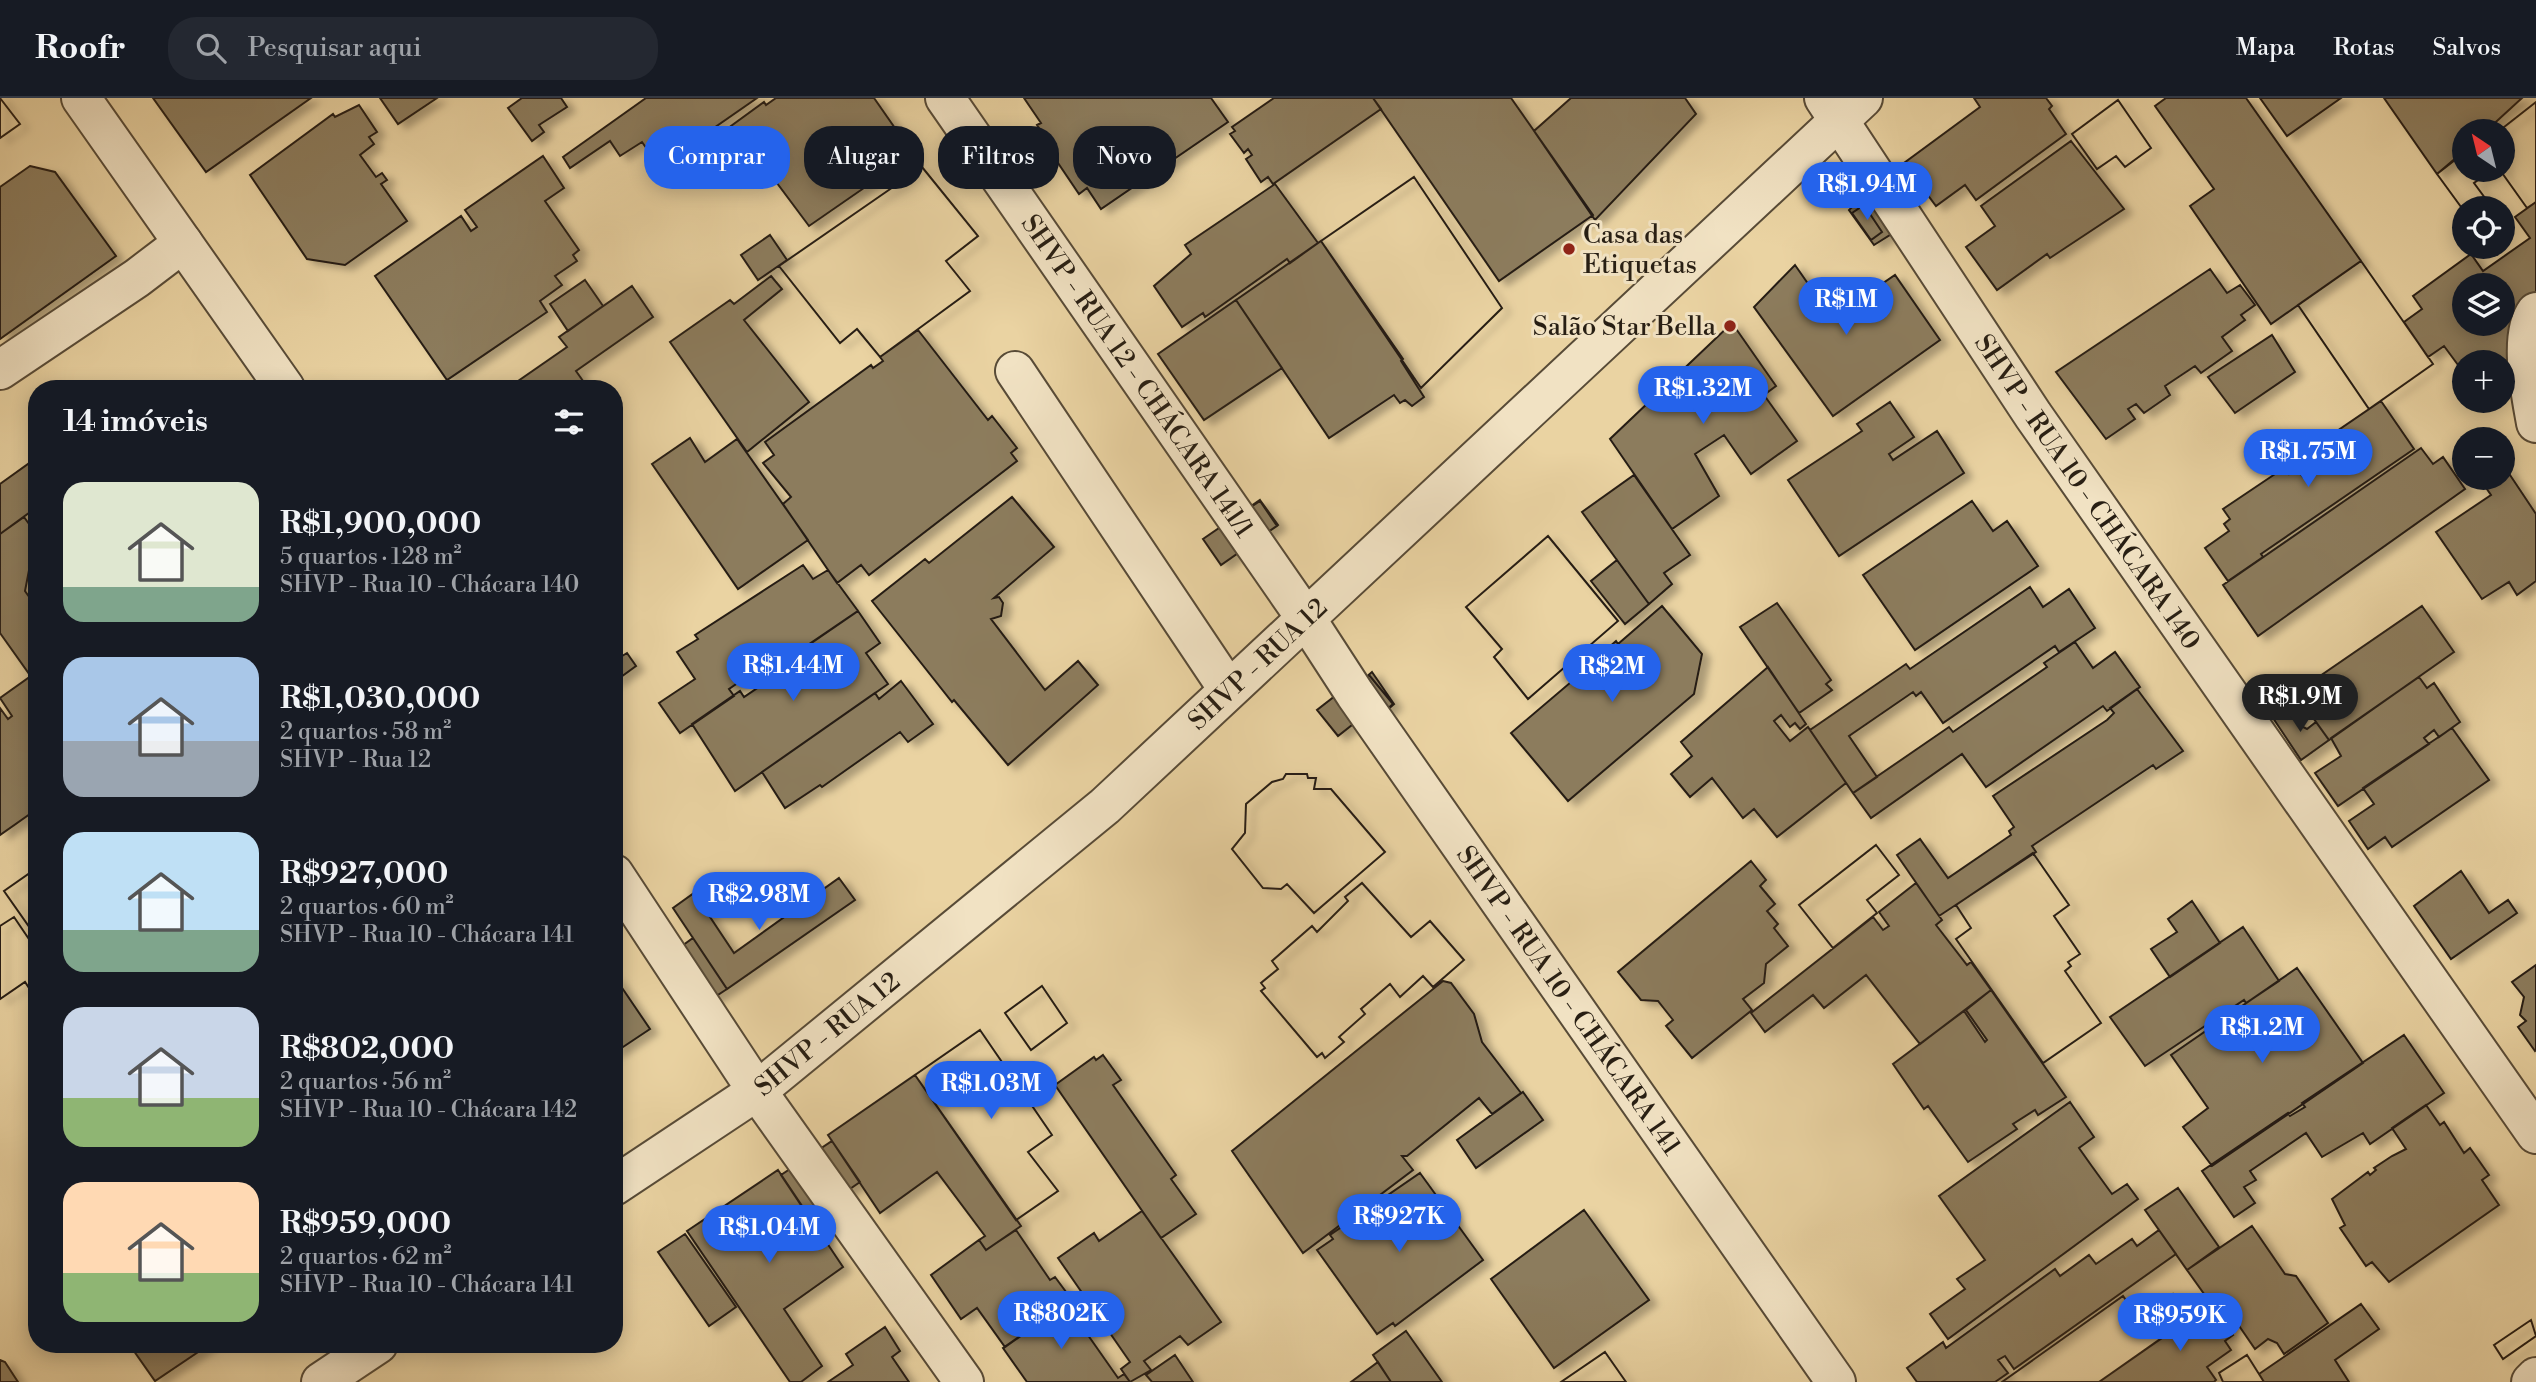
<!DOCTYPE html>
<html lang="pt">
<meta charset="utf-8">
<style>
body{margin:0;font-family:"Libre Bodoni",serif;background:#242831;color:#f1f3f6;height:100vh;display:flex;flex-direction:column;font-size:26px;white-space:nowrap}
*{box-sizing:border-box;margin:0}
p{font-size:23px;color:#9ea1a6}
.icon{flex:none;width:38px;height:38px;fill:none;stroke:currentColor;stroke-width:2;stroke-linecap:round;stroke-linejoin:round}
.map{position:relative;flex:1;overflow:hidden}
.details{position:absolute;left:28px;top:282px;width:595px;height:973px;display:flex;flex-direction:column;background:#171b24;border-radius:28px;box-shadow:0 4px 18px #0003}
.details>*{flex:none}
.top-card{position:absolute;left:644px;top:28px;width:665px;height:63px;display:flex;gap:14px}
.needle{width:46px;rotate:325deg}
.tools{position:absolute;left:2452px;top:21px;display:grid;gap:14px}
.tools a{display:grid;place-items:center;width:63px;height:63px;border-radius:50%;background:#171b24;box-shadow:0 4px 18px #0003;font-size:35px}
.price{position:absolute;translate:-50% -60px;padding:0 16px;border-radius:24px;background:#2563eb;color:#fff;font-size:23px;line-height:46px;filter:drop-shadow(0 2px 4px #0008)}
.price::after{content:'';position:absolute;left:50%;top:42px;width:21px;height:16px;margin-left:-10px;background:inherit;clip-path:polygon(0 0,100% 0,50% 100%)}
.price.selected{background:#222;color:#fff}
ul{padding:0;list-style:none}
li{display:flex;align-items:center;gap:21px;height:175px;padding:0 35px}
li span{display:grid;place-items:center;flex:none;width:196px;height:140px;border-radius:21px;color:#555}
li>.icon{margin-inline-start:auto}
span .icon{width:84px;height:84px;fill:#fffc;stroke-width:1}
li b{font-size:30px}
h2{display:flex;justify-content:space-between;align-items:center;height:84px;padding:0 35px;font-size:30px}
.pill{padding:0 24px;border-radius:28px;background:#171b24;box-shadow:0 4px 18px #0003;font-size:24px;line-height:63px}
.pill.selected{background:#2563eb;color:#fff}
header{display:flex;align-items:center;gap:42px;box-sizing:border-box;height:98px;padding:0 35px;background:#171b24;border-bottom:2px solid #363941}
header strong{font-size:33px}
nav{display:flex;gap:38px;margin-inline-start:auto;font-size:24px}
.search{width:490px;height:63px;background:#242831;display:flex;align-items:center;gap:18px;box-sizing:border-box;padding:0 24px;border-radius:28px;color:#9ea1a6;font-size:26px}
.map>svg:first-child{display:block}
.building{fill:#8c7c5d;stroke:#271e13;stroke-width:2;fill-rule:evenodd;filter:url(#shadow)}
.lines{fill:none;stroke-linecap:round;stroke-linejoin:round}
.minor-casing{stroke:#584b37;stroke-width:42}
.minor{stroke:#f1e2c3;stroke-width:38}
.poi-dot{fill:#8f2418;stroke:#f1e2c3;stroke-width:2.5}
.labels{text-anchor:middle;stroke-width:6;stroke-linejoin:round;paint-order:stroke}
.poi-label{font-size:26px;fill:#271e13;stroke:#f1e2c3;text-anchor:start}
.street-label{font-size:26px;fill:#271e13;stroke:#f1e2c3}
</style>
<header>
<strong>Roofr</strong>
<div class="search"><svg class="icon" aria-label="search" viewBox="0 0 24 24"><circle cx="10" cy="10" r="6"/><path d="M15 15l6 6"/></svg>Pesquisar aqui</div>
<nav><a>Mapa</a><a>Rotas</a><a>Salvos</a></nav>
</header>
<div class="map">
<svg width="2536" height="1284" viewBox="0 0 2536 1284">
<defs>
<filter id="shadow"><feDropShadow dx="8" dy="4.5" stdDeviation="3.5" flood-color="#0004"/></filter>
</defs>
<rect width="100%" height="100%" fill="#ead3a2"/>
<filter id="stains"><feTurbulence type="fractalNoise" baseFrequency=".00286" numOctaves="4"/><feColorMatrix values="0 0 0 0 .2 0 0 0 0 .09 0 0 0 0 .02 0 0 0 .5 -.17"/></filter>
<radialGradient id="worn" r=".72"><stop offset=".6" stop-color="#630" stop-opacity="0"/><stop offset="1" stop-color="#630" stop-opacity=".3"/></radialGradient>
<!-- building -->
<path class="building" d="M0 0 20 26 0 40Z
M0 0 20 26 0 40Z
M153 0H311L206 74Z
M380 0H437L398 26Z
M522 0H561L567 9 539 27 544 34 532 43 508 10Z
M646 0H757L659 68 642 44 620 58 610 43 570 70 563 59Z
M776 0H874L913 56 809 128 753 53 739 63 720 36 764 4 766 7Z
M1024 0H1211L1228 24 1101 111 1087 90 1079 96 1054 59 1057 57 1037 27 1041 25Z
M1274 0H1373L1381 11 1273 86 1268 79 1261 84 1246 61 1252 57 1248 51 1244 55 1230 36 1235 33 1232 29Z
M1373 0H1511L1593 117 1499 183Z
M1571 0H1685L1696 16 1595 122 1534 33Z
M1974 0H2046L2052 8 2049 11 2066 36 1976 102 1965 87 1936 108 1904 65 1980 9Z
M2166 0H2246L2361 163 2271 226 2190 108 2214 91 2155 8Z
M2260 0H2341L2287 38Z
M2384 0H2522L2486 33H2464V53L2437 76Z
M2118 2 2151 50 2125 69 2116 58 2097 71 2072 36Z
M2118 2 2151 50 2125 69 2116 58 2097 71 2072 36Z
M2536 4V104L2527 110 2500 72H2502V33H2499Z
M2536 4V104L2527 110 2500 72H2502V33H2499Z
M359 7 377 34 369 39 374 46 360 57 376 79 382 75 387 82 381 86 407 123 345 167 307 161 250 77 333 16 335 19Z
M2071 43 2124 111 2050 160 2047 156 1997 192 1966 149 1995 128 1981 108Z
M2464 55V72H2492L2474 85 2488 104 2481 110H2464V113L2437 76Z
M2464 55V72H2492L2474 85 2488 104 2481 110H2464V113L2437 76Z
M543 58 564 90 545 103 579 152 573 157 577 163 555 178 562 187 540 203 547 214 447 282 375 178 461 118 471 133 477 129 465 112Z
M30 68 55 74 116 158 0 241V89Z
M922 69 978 138 946 163 970 193 880 259 857 231 840 245 779 168Z
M922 69 978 138 946 163 970 193 880 259 857 231 840 245 779 168Z
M1414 79 1502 210 1421 290 1321 143Z
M1414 79 1502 210 1421 290 1321 143Z
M1275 86 1318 145 1290 165 1287 161 1205 219 1203 215 1182 229 1154 188 1191 156 1185 147Z
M1874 88 1893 135 1874 147 1849 112Z
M2536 104V232L2522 266 2502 280V264H2464V275L2444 248 2428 259 2404 224 2422 211 2413 198 2471 156 2483 173 2530 140 2515 119ZM2464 187H2502V226H2464Z
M1864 107 1882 134 1871 142 1852 115Z
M1864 107 1882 134 1871 142 1852 115Z
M770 137 787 162 758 182 741 157Z
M1321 143 1403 261 1401 263 1424 299 1412 308 1405 302 1400 305 1394 297 1329 340 1236 202Z
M2361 163 2433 266 2369 311 2298 207Z
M2361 163 2433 266 2369 311 2298 207Z
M1795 167 1832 220 1895 177 1940 242 1833 318 1754 209Z
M2210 171 2227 195 2240 187 2255 207 2241 217 2245 222 2222 239 2232 253 2201 275 2195 268 2165 288 2170 297 2144 315 2136 306 2128 311 2135 321 2106 341 2056 274Z
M771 178 782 191 744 222 809 304 747 354 670 244 730 202 734 206Z
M585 182 603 208 568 233 550 206Z
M632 188 653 219 576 273 588 290H508L567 249 559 239Z
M1236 202 1282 270 1204 322 1158 256Z
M1732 225 1776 288 1764 297 1797 343 1751 376 1724 337 1695 356 1719 398 1672 431 1610 341Z
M918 232 988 322 992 318 1017 350 1011 355 1017 363 869 477 861 467 837 485 783 406 791 399 763 365 774 357 765 344 871 267 873 270 883 263 880 259Z
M2272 237 2295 274 2235 315 2208 279Z
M2381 303 2414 351 2261 456 2263 459 2228 483 2205 450 2229 433 2224 426 2230 421 2223 411 2284 370 2289 376 2296 370 2303 379 2310 375 2299 359Z
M1890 304 1914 339 1889 356 1893 362 1937 333 1964 375 1839 458 1788 382 1862 333 1857 326Z
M690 340 705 364 737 341 808 442 738 491 652 366Z
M2421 350 2433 366 2443 359 2465 391 2258 538 2223 487Z
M35 361 37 409 0 436V386Z
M2504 368 2536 416V483L2517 497 2509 484 2482 501 2436 434 2491 397 2482 384 2488 380H2502Z
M1634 377 1690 457 1664 475 1672 486 1649 506 1582 414Z
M1012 399 1054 449 994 500 999 499 1003 505 1001 518 991 521 1045 592 1078 563 1098 587 1008 667 954 602 952 604 872 503 925 461 929 465Z
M1260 402 1278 427 1221 467 1203 441Z
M1260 403 1277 428 1259 440 1242 415Z
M1260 403 1277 428 1259 440 1242 415Z
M1972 403 1993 433 2007 423 2038 468 1915 552 1863 477Z
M24 419 37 437V461L30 467 25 493 37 510V587L0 535V436Z
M1548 438 1618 523 1528 601 1494 559 1502 551 1466 509Z
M1548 438 1618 523 1528 601 1494 559 1502 551 1466 509Z
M1617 462 1649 506 1625 526 1591 483Z
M803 467 813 481 828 472 858 513 753 585 748 578 729 591 734 598 680 635 659 605 695 581 677 554 698 541 695 537Z
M2030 489 2043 509 2069 491 2095 530 2059 554 2055 548 1943 625 1921 594 1916 598 1913 594 1849 638 1877 679 1853 695 1810 632 1906 566 1910 571Z
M1777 505 1831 582 1826 586 1832 592 1799 615 1740 529Z
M1662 508 1702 556 1694 596 1568 703 1511 635 1584 573 1581 570 1596 556 1599 558 1616 543 1618 546Z
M2422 508 2454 554 2329 642 2311 617 2319 611 2304 589Z
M858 513 880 545 866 555 888 586 735 693 692 626 740 593 744 599 800 561 796 555Z
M2075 544 2093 570 2115 554 2140 589 2107 613 2103 608 1986 689 1962 656 1871 720 1853 695 1949 629 1953 634 2047 569 2044 565Z
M627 555 636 568 614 584V563Z
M1768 569 1806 626 1800 631 1795 625 1790 629 1781 617 1774 623 1790 643 1808 629 1846 685 1777 739 1754 711 1743 720 1712 680 1690 699 1671 676 1692 658 1681 644Z
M1372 574 1394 606 1377 621 1371 612 1338 638 1317 612 1353 584 1356 588Z
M1369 577 1393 606 1378 619 1355 588Z
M1369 577 1393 606 1378 619 1355 588Z
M31 578 37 587V711L0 737V610L8 621 12 618 0 600Z
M2419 579 2427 590 2434 585 2460 624 2439 639 2434 632 2424 640 2429 646 2338 708 2315 675 2341 658 2331 640Z
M901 583 933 626 908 644 900 634 822 689 820 687 785 710 762 674 875 595 879 601Z
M2137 591 2183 653 2156 671 2153 667 2032 748 2036 754 1939 818 1897 757 1920 741 1948 780 2011 737 2009 733 2014 729 1993 698 2107 622 2114 615 2110 610Z
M2289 608 2303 629 2307 631 2316 624 2329 642 2301 662 2273 620Z
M2452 630 2489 682 2392 749 2385 739 2368 751 2349 723 2374 706 2363 690Z
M1286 676H1307L1308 680H1316L1314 691H1331L1385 754 1314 815 1287 786 1281 791 1263 790 1232 751 1245 735 1246 706 1272 684 1283 681Z
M1286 676H1307L1308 680H1316L1314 691H1331L1385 754 1314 815 1287 786 1281 791 1263 790 1232 751 1245 735 1246 706 1272 684 1283 681Z
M1876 747 1899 777 1867 802 1877 815 1833 850 1799 807Z
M1876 747 1899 777 1867 802 1877 815 1833 850 1799 807Z
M2033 755 2069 807 2054 818 2080 856 2068 864 2071 868 2065 873 2101 925 2043 965 1956 841 1971 830 1956 807Z
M2033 755 2069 807 2054 818 2080 856 2068 864 2071 868 2065 873 2101 925 2043 965 1956 841 1971 830 1956 807Z
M1751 763 1766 782 1760 788 1775 806 1767 813 1778 826 1774 830 1788 848 1766 866 1764 885 1743 901 1752 912 1692 960 1666 928 1673 922 1658 903 1641 902 1618 874Z
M37 770V825L30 830 4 793Z
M37 770V825L30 830 4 793Z
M2461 773 2489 815 2508 802 2517 815 2451 861 2414 808Z
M839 780 855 802 727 891 673 810 694 795 734 855Z
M1362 785 1411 839 1430 823 1464 862 1433 889 1423 878 1400 899 1390 886 1361 911 1365 916 1339 939 1344 944 1325 960 1322 955 1317 959 1261 893 1265 890 1261 885 1278 871 1272 863 1312 828 1317 834 1348 803 1345 799Z
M1362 785 1411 839 1430 823 1464 862 1433 889 1423 878 1400 899 1390 886 1361 911 1365 916 1339 939 1344 944 1325 960 1322 955 1317 959 1261 893 1265 890 1261 885 1278 871 1272 863 1312 828 1317 834 1348 803 1345 799Z
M1916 785 1942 822 1936 827 1967 867 1971 864 1991 892 1920 946 1866 877 1824 910 1813 897 1765 934 1751 915 1873 819 1883 832 1889 828 1879 814Z
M2192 803 2220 845 2170 879 2151 851 2177 834 2168 821Z
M14 819 37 853V902L25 884 0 901V828Z
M14 819 37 853V902L25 884 0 901V828Z
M2243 829 2279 883 2246 905 2244 902 2145 968 2110 919Z
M693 840 727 891 707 904 675 853Z
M2536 867V952L2535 953 2518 929 2526 923 2520 917 2524 899 2512 884Z
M2297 870 2363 965 2212 1068 2183 1029 2208 1010 2171 957Z
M614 878 650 931 614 955Z
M1443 883 1451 885 1474 916 1482 944 1521 995 1492 1016 1479 1000 1407 1058H1402L1413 1072 1303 1155 1232 1053Z
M1042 888 1067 925 1031 952 1005 915Z
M1042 888 1067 925 1031 952 1005 915Z
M1991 892 2066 999 2038 1017 2035 1012 2013 1026 2017 1031 1968 1064 1928 1008 1924 1011 1893 966 1964 913 1985 944 1987 942 1966 912Z
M980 932 1052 1037 1028 1054 1058 1093 1016 1122 915 977Z
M980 932 1052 1037 1028 1054 1058 1093 1016 1122 915 977Z
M2404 937 2444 995 2370 1046 2363 1035 2322 1059 2306 1035 2250 1073 2256 1082 2244 1089 2255 1105 2234 1119 2202 1073 2288 1015 2290 1018 2305 1009 2302 1005Z
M1103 957 1121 982 1113 987 1176 1077 1171 1081 1196 1116 1161 1140 1055 987 1094 959 1096 962Z
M915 977 1021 1128 986 1152 979 1142 985 1138 937 1074 880 1115 828 1037Z
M1523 994 1543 1022 1476 1070 1457 1042Z
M2070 1004 2094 1039 2079 1050 2091 1067 2112 1096 2127 1086 2138 1101 1948 1241 1930 1216 1965 1191 1957 1181 1985 1162 1939 1098Z
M2426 1007 2440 1027 2444 1024 2464 1055 2470 1050 2489 1077 2482 1082 2499 1107 2389 1184 2372 1164 2366 1168 2340 1130 2345 1127 2332 1101 2368 1074 2370 1077 2376 1072 2374 1070 2392 1058 2406 1051 2392 1030Z
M832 1043 860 1084 809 1119 781 1077Z
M778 1072 843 1169 784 1211 822 1268 801 1284H790L687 1133Z
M1420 1075 1483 1162 1395 1228 1393 1225 1377 1236 1317 1152 1333 1141 1330 1137Z
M2178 1090 2219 1149 2187 1172 2145 1112Z
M1584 1112 1649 1202 1554 1270 1491 1181Z
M1142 1113 1221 1224 1188 1247 1180 1238 1144 1263 1151 1272 1130 1284 1121 1271 1130 1264 1058 1160 1094 1135 1099 1143Z
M2252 1128 2285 1176 2296 1178 2328 1225 2284 1256 2277 1245 2268 1241 2255 1251 2235 1222 2227 1228 2187 1172Z
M1016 1132 1050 1182 1055 1179 1072 1202 1005 1249 977 1210 961 1221 931 1177 979 1142 986 1152Z
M2159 1132 2176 1156 2014 1271 2005 1258 1998 1262 2008 1275 1995 1284H1917L1907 1270 1943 1244 1946 1250 2055 1171 2060 1178 2089 1157 2096 1166 2132 1141 2137 1148Z
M685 1136 736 1209 709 1228 658 1154Z
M2173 1196 2190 1220 2099 1284H2002L2123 1198 2139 1221Z
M2173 1196 2190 1220 2099 1284H2002L2123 1198 2139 1221Z
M1072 1202 1089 1226 1083 1230 1118 1280 1124 1276 1130 1284H1027L1003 1250Z
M2211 1206 2233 1237 2225 1243 2231 1252 2207 1269 2216 1282 2214 1284H2099Z
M2361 1206 2379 1231 2335 1262 2349 1284H2264L2259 1276Z
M2531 1222 2536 1238 2503 1261 2494 1247Z
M2531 1222 2536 1238 2503 1261 2494 1247Z
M885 1229 900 1253 892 1259 909 1284H828L853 1267 846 1256Z
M1406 1233 1442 1284H1391L1373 1257Z
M129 1246H210L155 1283Z
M1605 1254 1626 1284H1561Z
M1605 1254 1626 1284H1561Z
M1175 1257 1193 1284H1152L1146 1277Z
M2247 1257 2264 1284H2223L2219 1275Z
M2247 1257 2264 1284H2223L2219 1275Z
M0 1262 5 1264 18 1284H0Z
M1378 1264 1391 1284H1351Z"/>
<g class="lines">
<!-- minor casing -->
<g class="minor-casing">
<g id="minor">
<path d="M81 0 285 290"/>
<path id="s1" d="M945 0 1305 519 1355 596 1836 1284"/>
<path id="s2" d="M1824 0 2033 317 2536 1036"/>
<path d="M2536 214C2518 238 2531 296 2536 325"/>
<path d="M0 272 137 180 183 145"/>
<path d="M1015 273 1228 591"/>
<path d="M614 776 757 993 964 1284"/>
<path id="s3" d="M614 1088 757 993 1105 708 1863 0"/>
<path d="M321 1284 378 1246"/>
<path d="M2531 1284 2536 1279"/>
</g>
</g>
<!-- minor -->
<use href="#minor" class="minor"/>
</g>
<!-- markers -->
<g class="poi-dot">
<circle cx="1569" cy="151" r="7"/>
<circle cx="1730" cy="228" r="7"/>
</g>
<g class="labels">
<!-- poi labels -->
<g class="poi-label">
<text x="1583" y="145">Casa das<tspan x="1583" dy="30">Etiquetas</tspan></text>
<text x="1716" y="237" text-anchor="end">Salão Star Bella</text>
</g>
<!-- street labels -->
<g class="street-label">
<text dy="9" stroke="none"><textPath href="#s1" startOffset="338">SHVP - RUA 12 - CHÁCARA 141/1</textPath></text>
<text dy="9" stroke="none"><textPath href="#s2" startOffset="474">SHVP - RUA 10 - CHÁCARA 140</textPath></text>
<text dy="9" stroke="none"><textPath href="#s3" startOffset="830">SHVP - RUA 12</textPath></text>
<text dy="9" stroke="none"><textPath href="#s1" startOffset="1097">SHVP - RUA 10 - CHÁCARA 141</textPath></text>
<text dy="9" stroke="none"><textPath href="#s3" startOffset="262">SHVP - RUA 12</textPath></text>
</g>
</g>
<rect width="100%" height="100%" filter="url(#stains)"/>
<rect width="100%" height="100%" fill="url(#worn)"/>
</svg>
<div class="tools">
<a><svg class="needle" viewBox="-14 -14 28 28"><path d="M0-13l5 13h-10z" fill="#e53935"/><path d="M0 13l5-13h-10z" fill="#9ea1a6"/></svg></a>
<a><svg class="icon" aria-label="locate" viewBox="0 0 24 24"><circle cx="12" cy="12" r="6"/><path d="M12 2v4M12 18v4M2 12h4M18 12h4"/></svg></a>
<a><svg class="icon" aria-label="layers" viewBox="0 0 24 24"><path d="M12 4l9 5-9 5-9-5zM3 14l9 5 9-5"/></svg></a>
<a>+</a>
<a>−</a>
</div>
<b class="price" style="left:1867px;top:124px">R$1.94M</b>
<b class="price" style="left:1846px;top:239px">R$1M</b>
<b class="price" style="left:1703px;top:328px">R$1.32M</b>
<b class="price" style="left:2308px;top:391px">R$1.75M</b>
<b class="price" style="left:793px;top:605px">R$1.44M</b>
<b class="price" style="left:1612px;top:606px">R$2M</b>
<b class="price selected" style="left:2300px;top:636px">R$1.9M</b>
<b class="price" style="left:759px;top:834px">R$2.98M</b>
<b class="price" style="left:2262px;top:967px">R$1.2M</b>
<b class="price" style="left:991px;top:1023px">R$1.03M</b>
<b class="price" style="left:1399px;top:1156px">R$927K</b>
<b class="price" style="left:769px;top:1167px">R$1.04M</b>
<b class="price" style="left:1061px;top:1253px">R$802K</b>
<b class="price" style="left:2180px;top:1255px">R$959K</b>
<div class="top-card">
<a class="pill selected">Comprar</a>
<a class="pill">Alugar</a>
<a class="pill">Filtros</a>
<a class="pill">Novo</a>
</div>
<section class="details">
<h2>14 imóveis<svg class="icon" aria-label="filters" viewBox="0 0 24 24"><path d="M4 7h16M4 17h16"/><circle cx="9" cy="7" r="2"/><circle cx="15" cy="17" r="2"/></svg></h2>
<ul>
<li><span style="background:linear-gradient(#dfe7d0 75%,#7fa58c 0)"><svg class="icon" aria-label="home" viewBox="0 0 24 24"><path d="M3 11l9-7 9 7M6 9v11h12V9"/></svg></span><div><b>R$1,900,000</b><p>5 quartos · 128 m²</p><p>SHVP - Rua 10 - Chácara 140</p></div></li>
<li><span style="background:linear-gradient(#a9c7e8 60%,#9aa5b1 0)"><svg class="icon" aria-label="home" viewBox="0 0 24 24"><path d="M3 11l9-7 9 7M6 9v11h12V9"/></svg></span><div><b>R$1,030,000</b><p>2 quartos · 58 m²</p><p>SHVP - Rua 12</p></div></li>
<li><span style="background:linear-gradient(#bfe0f5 70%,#7fa58c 0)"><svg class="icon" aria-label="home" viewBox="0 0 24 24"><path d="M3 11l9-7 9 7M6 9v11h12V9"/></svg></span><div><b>R$927,000</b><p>2 quartos · 60 m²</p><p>SHVP - Rua 10 - Chácara 141</p></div></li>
<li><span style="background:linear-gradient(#c9d6e8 65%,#8fb573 0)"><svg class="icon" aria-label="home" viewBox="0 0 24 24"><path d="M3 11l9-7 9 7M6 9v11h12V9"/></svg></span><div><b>R$802,000</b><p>2 quartos · 56 m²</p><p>SHVP - Rua 10 - Chácara 142</p></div></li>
<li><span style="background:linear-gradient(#ffd9b3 65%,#8fb573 0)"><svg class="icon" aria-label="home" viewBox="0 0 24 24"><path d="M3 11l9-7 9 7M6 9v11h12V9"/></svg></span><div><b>R$959,000</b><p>2 quartos · 62 m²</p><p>SHVP - Rua 10 - Chácara 141</p></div></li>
</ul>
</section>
</div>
